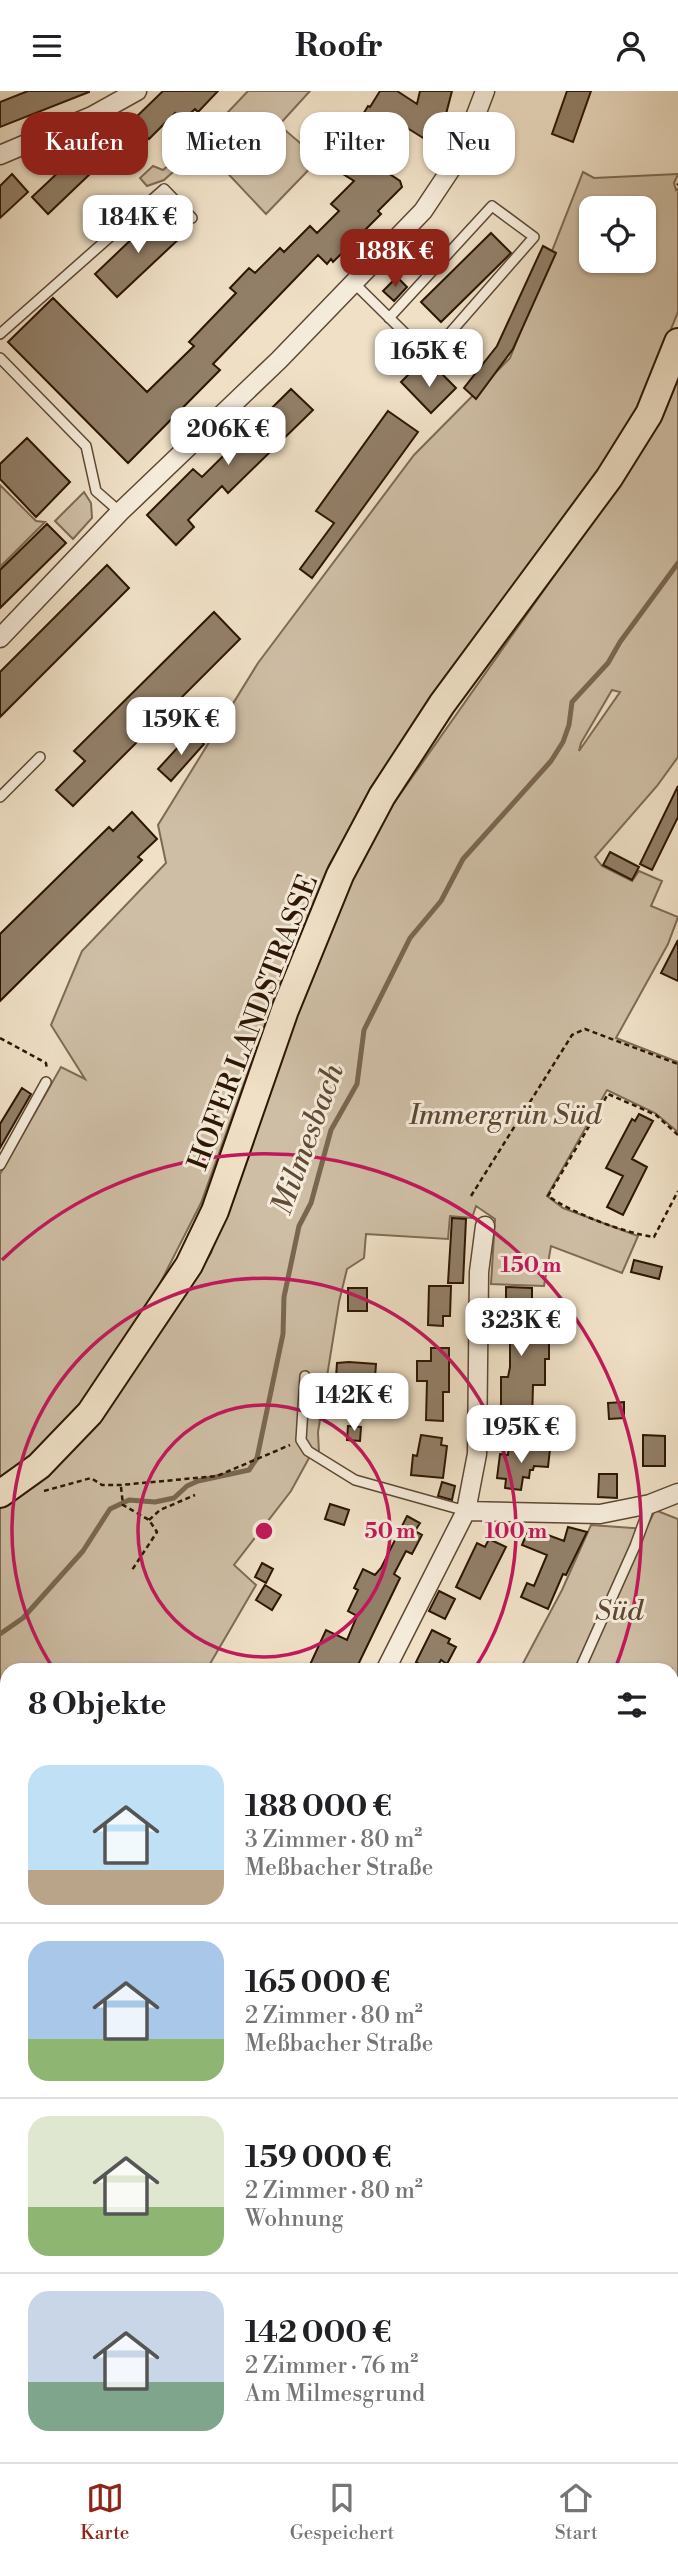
<!DOCTYPE html>
<html lang="de">
<meta charset="utf-8">
<style>
body{margin:0;font-family:"Libre Bodoni",serif;background:#f2f2f2;color:#202124;height:100vh;display:flex;flex-direction:column;font-size:26px;white-space:nowrap}
*{box-sizing:border-box;margin:0}
p{font-size:23px;color:#757577}
.icon{flex:none;width:38px;height:38px;fill:none;stroke:currentColor;stroke-width:2;stroke-linecap:round;stroke-linejoin:round}
.map{position:relative;flex:1;overflow:hidden}
.sheet{position:absolute;left:0px;top:1572px;width:679px;height:800px;display:flex;flex-direction:column;background:#fff;border-radius:21px 21px 0 0;box-shadow:0 2px 5px #0004}
.sheet>*{flex:none}
.top-card{position:absolute;left:21px;top:21px;width:637px;height:63px;display:flex;gap:14px}
.tools{position:absolute;left:579px;top:105px;display:grid;gap:14px}
.tools a{display:grid;place-items:center;width:77px;height:77px;border-radius:14px;background:#fff;box-shadow:0 2px 5px #0004;font-size:35px}
.price{position:absolute;translate:-50% -60px;padding:0 16px;border-radius:14px;background:#fff;color:#222;font-size:23px;line-height:46px;filter:drop-shadow(0 2px 4px #0008)}
.price::after{content:'';position:absolute;left:50%;top:42px;width:21px;height:16px;margin-left:-10px;background:inherit;clip-path:polygon(0 0,100% 0,50% 100%)}
.price.active{background:#8f2418;color:#fff}
ul{padding:0;list-style:none}
li{display:flex;align-items:center;gap:21px;height:175px;padding:0 28px}
li+li{border-top:2px solid #e0e0e0}
li span{display:grid;place-items:center;flex:none;width:196px;height:140px;border-radius:21px;color:#555}
li>.icon{margin-inline-start:auto}
span .icon{width:84px;height:84px;fill:#fffc;stroke-width:1}
li b{font-size:30px}
h2{display:flex;justify-content:space-between;align-items:center;height:84px;padding:0 28px;font-size:30px}
.pill{padding:0 24px;border-radius:21px;background:#fff;box-shadow:0 2px 5px #0004;font-size:24px;line-height:63px}
.pill.active{background:#8f2418;color:#fff}
header{display:flex;justify-content:space-between;align-items:center;height:91px;padding:0 28px;background:#fff;font-size:32px;font-weight:800}
.dock{display:flex;justify-content:space-around;align-items:center;height:98px;border-top:2px solid #e0e0e0;background:#fff;font-size:19px;color:#757577}
.dock a{display:grid;justify-items:center;gap:4px}
.dock .active{color:#8f2418}
.map>svg:first-child{display:block}
.green{fill:#cebea5;stroke:#7e6a54;stroke-width:2;fill-rule:evenodd}
.lines{fill:none;stroke-linecap:round;stroke-linejoin:round}
.stream{stroke:#7a6650;stroke-width:5}
.building{fill:#927f68;stroke:#2d1603;stroke-width:2}
.lane-casing{stroke:#5e4834;stroke-width:12}
.street-casing{stroke:#5e4834;stroke-width:21}
.primary-casing{stroke:#2d1603;stroke-width:30}
.path{stroke:#2d1603;stroke-width:2.5;stroke-dasharray:5 3.5;stroke-linecap:butt}
.lane{stroke:#f5ebda;stroke-width:9}
.street{stroke:#f5ebda;stroke-width:18}
.primary{stroke:#efe0c6;stroke-width:26}
.ring{fill:none;stroke:#c2185b;stroke-width:3.5}
.labels{text-anchor:middle;stroke-width:6;stroke-linejoin:round;paint-order:stroke}
.street-label{font-size:28px;fill:#2d1603;stroke:#f5ebda}
.park-label{font-size:28px;font-style:italic;fill:#5d4834;stroke:#f5ebda}
.water-label{font-size:30px;font-style:italic;fill:#604b37;stroke:#f5ebda}
.centre{fill:#c2185b;stroke:#f5ebda;stroke-width:3.5}
.ring-label{font-size:21px;text-anchor:middle;font-weight:bold;fill:#c2185b;stroke:#f5ebda;stroke-width:6;stroke-linejoin:round;paint-order:stroke}
</style>
<header><svg class="icon" aria-label="menu" viewBox="0 0 24 24"><path d="M4 6h16M4 12h16M4 18h16"/></svg>Roofr<svg class="icon" aria-label="person" viewBox="0 0 24 24"><circle cx="12" cy="8" r="4"/><path d="M4 21q1-7 8-7t8 7"/></svg></header>
<div class="map">
<svg width="678" height="2371" viewBox="0 0 678 2371">
<rect width="100%" height="100%" fill="#efe0c6"/>
<filter id="stains"><feTurbulence type="fractalNoise" baseFrequency=".00286" numOctaves="4"/><feColorMatrix values="0 0 0 0 .2 0 0 0 0 .09 0 0 0 0 .02 0 0 0 .5 -.17"/></filter>
<radialGradient id="worn" r=".72"><stop offset=".6" stop-color="#630" stop-opacity="0"/><stop offset="1" stop-color="#630" stop-opacity=".3"/></radialGradient>
<!-- green -->
<path class="green" d="M248 0H310L279 34 319 68 266 123 202 55 164 89 147 95 140 87 153 75 163 79 211 39Z
M583 81 594 87 678 83 674 92 676 99 678 98V221L639 316 612 359 464 565 370 704 329 774 272 915 201 1112 146 1220 84 1314 32 1367 0 1391V1083L61 976 85 988 51 934 82 860 166 772 158 734 258 572 414 364 510 267ZM592 117H644V170H592Z
M678 284V666L657 695 595 766 602 775 632 790 639 780 662 790 651 815 678 826 668 853 616 947 678 971V1041L655 1022 607 999 547 1105 563 1117 638 1145 622 1182 551 1155 544 1195 491 1193 495 1128 476 1115 472 1127 450 1125 448 1148 366 1143 364 1167 347 1178 339 1211 318 1341 319 1362 309 1367 291 1400 234 1474 256 1494 207 1578H7V1729L0 1735V1417L47 1380 98 1330 169 1229 211 1162 295 924 346 797 389 719 632 374ZM612 599 620 601 579 660 581 652Z
M0 394 36 430 45 431 0 476Z
M84 401 91 412 92 427 73 448 55 430Z
M655 1419 678 1428V1871L672 1879V1578H520L562 1499 591 1434 646 1438Z
M672 1992 678 1997V2371H0V2214L7 2221V2364H672Z"/>
<g class="lines">
<!-- stream -->
<path class="stream" d="M0 1543 23 1527 83 1460 110 1418 129 1409 155 1411 174 1407 187 1395 198 1390 249 1379 257 1367 283 1243 284 1206 299 1135 311 1112 331 1039 357 993 364 939 410 847 441 810 463 768 551 670 563 651 569 634 572 611 608 572 620 551 678 472"/>
</g>
<!-- building -->
<path class="building" d="M28 0H89V1L0 36V11Z
M163 0H218L198 21 195 18 182 30 175 22 149 48 131 31Z
M380 0H397L417 13 420 0H452L446 23 428 50 396 30 370 70 400 90 402 96 378 120 381 123 333 171 331 168 327 173 318 164 213 273 220 279 128 372 8 251 53 207 147 301 194 255 189 251 236 202 230 197 249 177 255 182 280 157 284 161 310 135 317 142 339 120 331 113 354 90 335 78 336 75 333 73 368 15 370 16Z
M567 0H591L573 51 552 43Z
M97 45 113 61 48 123 32 106Z
M12 83 28 101 0 127V95Z
M159 122 181 146 117 206 95 183Z
M491 142 511 162 441 231 421 211Z
M543 155 556 162 513 258 476 308 464 297 497 255Z
M397 186 407 196 394 210 383 200Z
M416 276 430 291 440 281 456 297 431 322 401 291Z
M291 298 313 319 228 402 222 395 188 429 194 436 176 454 147 424 193 378 202 386Z
M388 320 418 341 312 487 300 478 334 432 316 420Z
M27 347 70 391 36 426 0 388V373Z
M47 433 66 452 0 517V479Z
M107 474 129 497 0 626V581Z
M214 521 240 548 73 715 56 699 85 670 74 660Z
M191 642 204 653 171 690 158 678Z
M678 695V726L652 779 640 773Z
M132 721 157 748 138 766 142 769 0 910V843L109 736 113 740Z
M610 761 639 776 632 789 603 774Z
M678 849V890L661 882Z
M22 997 31 1003 0 1057V1033Z
M639 1023 653 1030 632 1068 647 1076 623 1124 607 1116 623 1085 606 1077 632 1028 635 1030Z
M452 1127 466 1128 463 1192H448Z
M634 1169 662 1176 659 1188 631 1181Z
M429 1195H451L450 1225H443V1235L428 1234Z
M506 1196 532 1197V1210H537V1223H524V1249L549 1248V1268H545V1294H533L532 1330H501V1286H508L510 1276V1241H503V1210H506Z
M348 1197H367V1220H348Z
M431 1257H449V1301H443V1330L426 1329 427 1290H417V1270H431Z
M349 1271 376 1273 374 1301H335L337 1272Z
M624 1311V1327L609 1328 608 1312Z
M348 1335 361 1336 360 1350 347 1349Z
M421 1344 442 1347 441 1354 447 1355 443 1387 411 1384 413 1364 417 1365Z
M643 1344 665 1345V1375H643Z
M509 1355 550 1358 548 1376 534 1375 533 1379H530L529 1387 523 1386 521 1399 505 1397 506 1388 497 1387 500 1363 508 1364Z
M599 1383H617V1407L598 1406Z
M442 1391 455 1395 452 1409 438 1405Z
M330 1413 349 1419 344 1434 325 1428Z
M407 1425 420 1432 415 1440 422 1444 412 1463 406 1460 394 1483 400 1487 356 1578H308L326 1539 347 1549 357 1525 348 1520 358 1499 354 1497 363 1478 375 1484 381 1477Z
M568 1436 587 1441 566 1484 563 1483 548 1518 521 1506 527 1492 534 1495 547 1464 522 1454 529 1437 564 1450Z
M489 1448 506 1456 480 1508 456 1496 477 1452 485 1456Z
M262 1472 273 1478 266 1492 255 1486Z
M265 1494 281 1504 272 1519 256 1509Z
M439 1500 455 1508 445 1528 429 1520Z
M432 1539 450 1548 448 1552 456 1556 447 1573 441 1569 436 1578H419L421 1574 416 1571Z"/>
<g class="lines">
<!-- lane casing -->
<g class="lane-casing">
<path id="lane" d="M354 192 429 266 534 146 492 115 389 227
M0 243 164 98 192 127
M0 267 86 355 96 400 120 421
M0 706 40 666
M0 1074 46 991
M305 1285 301 1349 308 1360 355 1389 466 1420
M580 1578 635 1455 650 1414
M7 2197 5 2203 7 2207"/>
</g>
<!-- street casing -->
<g class="street-casing">
<path id="street" d="M0 64 92 25 137 0
M0 547 120 421 279 269 423 120 461 63 485 0
M466 1420 600 1423 650 1413 678 1402
M386 1578 466 1420 477 1363 479 1181 485 1135
M0 2074 7 2067
M672 2337 678 2340"/>
</g>
<!-- primary casing -->
<g class="primary-casing">
<path id="primary" d="M0 1403 39 1375 90 1322 189 1174 215 1120 285 919 340 784 382 705 442 613 609 387 649 323 678 251"/>
</g>
<!-- path -->
<path class="path" d="M677 94 678 93
M0 947 46 972 47 979
M678 1044 656 1024 608 1003 548 1105C572 1122 624 1142 654 1146L678 1100
M471 1105 572 944 585 938 678 973
M121 1396 123 1414 149 1429 157 1441 132 1479
M44 1400 91 1387 102 1394H121L217 1385 290 1354
M149 1429 160 1419 195 1404
M0 2179 7 2177
M672 2191 678 2187
M0 2231 7 2226
M0 2359 7 2354"/>
<!-- lane -->
<use href="#lane" class="lane"/>
<!-- street -->
<use href="#street" class="street"/>
<!-- primary -->
<use href="#primary" class="primary"/>
</g>
<!-- distance rings -->
<g class="ring">
<circle cx="264" cy="1440" r="126"/>
<path d="M53 1577A252 252 0 1 1 475 1577"/>
<path d="M2 1169A377 377 0 0 1 615 1578"/>
</g>
<g class="labels">
<!-- street labels -->
<g class="street-label">
<text transform="translate(252 931) rotate(-69)" y="10">HOFER LANDSTRASSE</text>
</g>
<!-- park labels -->
<g class="park-label">
<text x="505" y="1033">Immergrün Süd</text>
<text x="619" y="1529">Süd</text>
</g>
<!-- water labels -->
<g class="water-label">
<text transform="translate(307 1048) rotate(-70)" y="10">Milmesbach</text>
</g>
</g>
<circle cx="264" cy="1440" r="10" class="centre"/>
<g class="ring-label">
<text x="531" y="1181">150 m</text>
<text x="390" y="1447">50 m</text>
<text x="516" y="1447">100 m</text>
</g>
<rect width="100%" height="100%" filter="url(#stains)"/>
<rect width="100%" height="100%" fill="url(#worn)"/>
</svg>
<div class="tools">
<a><svg class="icon" aria-label="locate" viewBox="0 0 24 24"><circle cx="12" cy="12" r="6"/><path d="M12 2v4M12 18v4M2 12h4M18 12h4"/></svg></a>
</div>
<b class="price" style="left:138px;top:164px">184K €</b>
<b class="price active" style="left:395px;top:198px">188K €</b>
<b class="price" style="left:429px;top:298px">165K €</b>
<b class="price" style="left:228px;top:376px">206K €</b>
<b class="price" style="left:181px;top:666px">159K €</b>
<b class="price" style="left:521px;top:1267px">323K €</b>
<b class="price" style="left:354px;top:1342px">142K €</b>
<b class="price" style="left:521px;top:1374px">195K €</b>
<div class="top-card">
<a class="pill active">Kaufen</a>
<a class="pill">Mieten</a>
<a class="pill">Filter</a>
<a class="pill">Neu</a>
</div>
<section class="sheet">
<h2>8 Objekte<svg class="icon" aria-label="filters" viewBox="0 0 24 24"><path d="M4 7h16M4 17h16"/><circle cx="9" cy="7" r="2"/><circle cx="15" cy="17" r="2"/></svg></h2>
<ul>
<li><span style="background:linear-gradient(#bfe0f5 75%,#b9a48a 0)"><svg class="icon" aria-label="home" viewBox="0 0 24 24"><path d="M3 11l9-7 9 7M6 9v11h12V9"/></svg></span><div><b>188 000 €</b><p>3 Zimmer · 80 m²</p><p>Meßbacher Straße</p></div></li>
<li><span style="background:linear-gradient(#a9c7e8 70%,#8fb573 0)"><svg class="icon" aria-label="home" viewBox="0 0 24 24"><path d="M3 11l9-7 9 7M6 9v11h12V9"/></svg></span><div><b>165 000 €</b><p>2 Zimmer · 80 m²</p><p>Meßbacher Straße</p></div></li>
<li><span style="background:linear-gradient(#dfe7d0 65%,#8fb573 0)"><svg class="icon" aria-label="home" viewBox="0 0 24 24"><path d="M3 11l9-7 9 7M6 9v11h12V9"/></svg></span><div><b>159 000 €</b><p>2 Zimmer · 80 m²</p><p>Wohnung</p></div></li>
<li><span style="background:linear-gradient(#c9d6e8 65%,#7fa58c 0)"><svg class="icon" aria-label="home" viewBox="0 0 24 24"><path d="M3 11l9-7 9 7M6 9v11h12V9"/></svg></span><div><b>142 000 €</b><p>2 Zimmer · 76 m²</p><p>Am Milmesgrund</p></div></li>
</ul>
</section>
</div>
<nav class="dock">
<a class="active"><svg class="icon" aria-label="map" viewBox="0 0 24 24"><path d="M3 6l6-2 6 2 6-2v14l-6 2-6-2-6 2zM9 4v14M15 6v14"/></svg>Karte</a>
<a><svg class="icon" aria-label="saved" viewBox="0 0 24 24"><path d="M7 4h10v16l-5-4-5 4z"/></svg>Gespeichert</a>
<a><svg class="icon" aria-label="home" viewBox="0 0 24 24"><path d="M3 11l9-7 9 7M6 9v11h12V9"/></svg>Start</a>
</nav>
